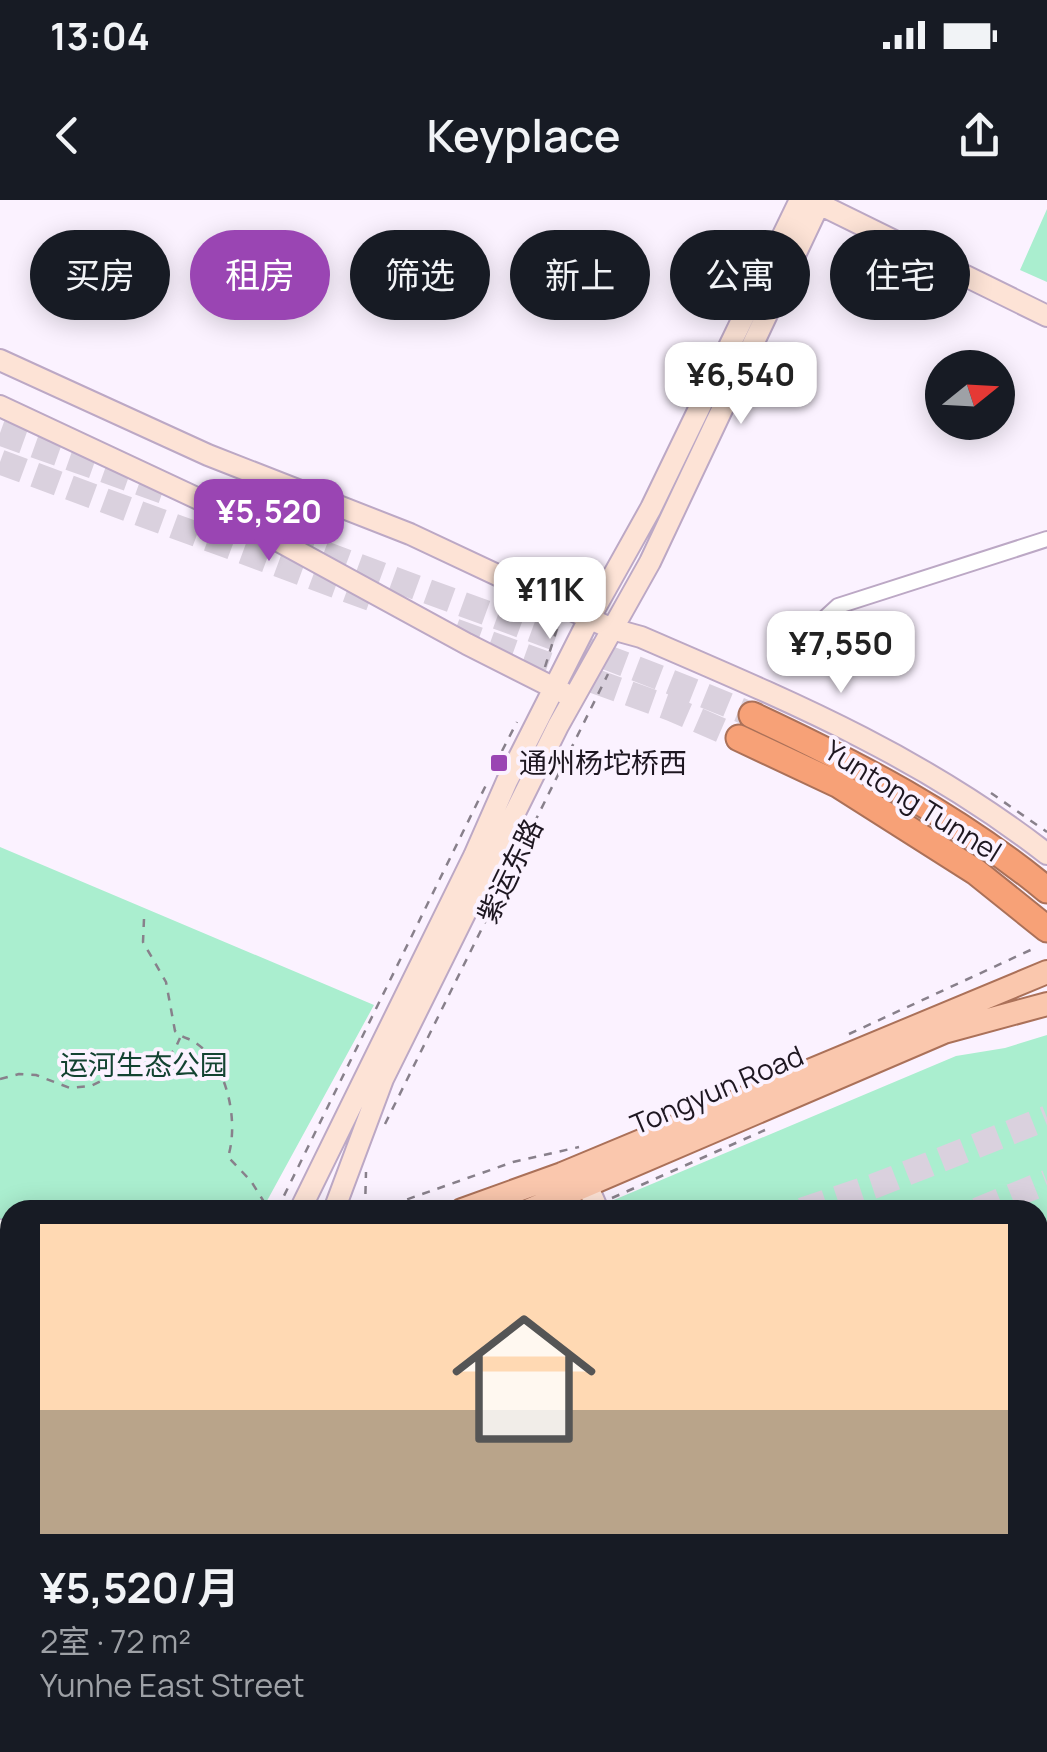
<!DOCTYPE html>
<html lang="zh">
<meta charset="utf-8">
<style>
body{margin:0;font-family:Manrope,"Noto Sans SC",sans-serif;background:#20242c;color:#f1f3f6;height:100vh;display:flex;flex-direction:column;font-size:38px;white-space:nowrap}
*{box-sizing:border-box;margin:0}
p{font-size:32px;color:#9ea1a6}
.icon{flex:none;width:55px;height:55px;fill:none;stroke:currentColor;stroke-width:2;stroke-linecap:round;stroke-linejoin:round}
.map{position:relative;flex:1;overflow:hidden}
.panel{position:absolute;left:0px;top:1000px;width:1048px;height:552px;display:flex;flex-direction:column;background:#171b24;border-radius:30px 30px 0 0;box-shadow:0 5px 25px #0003}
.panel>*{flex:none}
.guide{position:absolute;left:30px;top:30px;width:988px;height:90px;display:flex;gap:20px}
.needle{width:65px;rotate:72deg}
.buttons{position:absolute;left:925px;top:150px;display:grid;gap:20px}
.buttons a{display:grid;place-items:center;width:90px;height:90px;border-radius:50%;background:#171b24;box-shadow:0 5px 25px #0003;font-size:50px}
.price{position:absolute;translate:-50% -85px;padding:0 22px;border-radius:20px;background:#fff;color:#222;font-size:32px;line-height:65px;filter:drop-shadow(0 2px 5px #0008)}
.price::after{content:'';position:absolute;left:50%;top:60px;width:30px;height:22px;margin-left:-15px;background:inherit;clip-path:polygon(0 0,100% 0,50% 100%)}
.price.on{background:#9a45b3;color:#fff}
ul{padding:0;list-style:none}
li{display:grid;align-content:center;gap:20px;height:530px;padding:0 40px}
li span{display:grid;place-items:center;height:310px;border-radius:0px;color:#555}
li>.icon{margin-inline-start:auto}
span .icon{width:180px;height:180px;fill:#fffc;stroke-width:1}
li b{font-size:42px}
.chip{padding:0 35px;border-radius:45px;background:#171b24;box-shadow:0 5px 25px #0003;font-size:35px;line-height:90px}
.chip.on{background:#9a45b3;color:#fff}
.status{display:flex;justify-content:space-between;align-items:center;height:70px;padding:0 50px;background:#171b24;direction:ltr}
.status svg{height:28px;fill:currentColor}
header{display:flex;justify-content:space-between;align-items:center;height:130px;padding:0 40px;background:#171b24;font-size:45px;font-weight:600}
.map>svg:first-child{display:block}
.green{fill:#aaeecf}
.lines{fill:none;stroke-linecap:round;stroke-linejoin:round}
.highway-tunnel{stroke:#dad1de;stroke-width:25;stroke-dasharray:25 12;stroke-linecap:butt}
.lane-casing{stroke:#bca8c5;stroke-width:11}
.street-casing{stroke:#bca8c5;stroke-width:18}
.secondary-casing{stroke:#bca8c5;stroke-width:24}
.primary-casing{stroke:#ab7159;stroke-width:26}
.highway-casing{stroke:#ab7159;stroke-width:29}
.path{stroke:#88808b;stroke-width:2.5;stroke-dasharray:8 8;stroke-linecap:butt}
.lane{stroke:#fff;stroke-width:8}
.street{stroke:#fff;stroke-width:14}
.secondary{stroke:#fde3d6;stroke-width:20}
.primary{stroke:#fac7ad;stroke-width:22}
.highway{stroke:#f7a177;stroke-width:25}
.poi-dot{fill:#9a45b3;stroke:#fbf2ff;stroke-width:4}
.labels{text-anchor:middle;stroke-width:8;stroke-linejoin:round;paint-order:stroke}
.poi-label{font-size:28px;fill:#1e1721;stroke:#fbf2ff;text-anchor:start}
.street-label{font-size:28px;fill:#1e1721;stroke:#fbf2ff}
.park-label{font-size:28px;fill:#134331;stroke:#fbf2ff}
</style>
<div class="status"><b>13:04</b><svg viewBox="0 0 49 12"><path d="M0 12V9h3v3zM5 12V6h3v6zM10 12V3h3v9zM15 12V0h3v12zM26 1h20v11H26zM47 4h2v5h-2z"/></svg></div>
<header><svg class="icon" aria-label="back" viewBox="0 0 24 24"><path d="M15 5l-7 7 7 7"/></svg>Keyplace<svg class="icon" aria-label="share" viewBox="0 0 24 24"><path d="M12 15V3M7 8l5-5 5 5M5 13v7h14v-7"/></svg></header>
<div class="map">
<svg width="1047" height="1552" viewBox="0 0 1047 1552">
<rect width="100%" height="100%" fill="#fbf2ff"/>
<!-- green -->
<path class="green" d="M1047 9V82L1020 70Z
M0 647 374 805 262 1010H10V1122L0 1125Z
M1047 835V1058L1038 1062V1010H590L956 856 1005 848Z
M10 1189V1366L0 1369V1191Z
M10 1373V1542L432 1543 388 1552H0V1375Z
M1033 1543 1036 1552H808L805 1543Z"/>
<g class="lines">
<!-- highway-tunnel -->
<path class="highway-tunnel" d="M0 233 168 293
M0 262 380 402
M289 340C443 399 600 451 752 515
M455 431 672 509 739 538
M802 1010 874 986 1047 918
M977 1010 1047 982
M0 1264 10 1262
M0 1322 10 1320"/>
<!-- lane casing -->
<g class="lane-casing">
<path id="lane" d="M0 1024 10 1032"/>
</g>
<!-- street casing -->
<g class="street-casing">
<path id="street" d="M847 447 831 438 824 428 826 417 838 406 1047 339"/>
</g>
<!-- secondary casing -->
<g class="secondary-casing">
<path id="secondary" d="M811 0 1047 116
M0 160 208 255 410 334 612 429 641 437C789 501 918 554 1047 654
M0 206 220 309 467 444 564 493
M588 987 598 1010
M300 1010 474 656 507 581 589 419 651 308 800 0
M334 1010 383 879 558 526 650 362 821 0
M1038 1382 1047 1379
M1038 1414 1047 1410
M1038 1474 1047 1499
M531 1542 535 1552
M775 1542 778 1552
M591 1552 625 1542"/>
</g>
<!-- primary casing -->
<g class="primary-casing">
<path id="primary" d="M462 1010 562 974 1047 772
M529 1010 944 832 1047 804
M0 1151 10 1149
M0 1169 10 1167"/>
</g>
<!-- highway casing -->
<g class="highway-casing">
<path id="highway" d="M752 515C857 564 957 616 1047 690
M739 538 839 585 976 672 1047 729"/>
</g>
<!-- path -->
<path class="path" d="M545 467 559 422
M502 551 517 522
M991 593 1047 632
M144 719 143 742 166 782 175 831C182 838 189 838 196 843 228 865 239 923 228 957L251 981 269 1010
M849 834 1037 747
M0 879 19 874 36 875 70 888 91 886 131 866 162 858 174 851 180 838
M385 924 608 474
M612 998 765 930
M277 1010 488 581
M365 1010 366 972
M377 1010 513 962 579 947
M1047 1427 1044 1440 1047 1450
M1038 1520 1047 1546
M657 1552 690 1542"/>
<!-- lane -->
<use href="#lane" class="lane"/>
<!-- street -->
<use href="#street" class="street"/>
<!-- secondary -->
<use href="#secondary" class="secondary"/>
<!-- primary -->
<use href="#primary" class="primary"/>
<!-- highway -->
<use href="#highway" class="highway"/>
</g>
<!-- markers -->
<rect class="poi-dot" x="489" y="553" width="20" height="20" rx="5"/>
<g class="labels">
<!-- poi labels -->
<g class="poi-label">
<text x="519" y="573">通州杨坨桥西</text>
</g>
<!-- street labels -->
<g class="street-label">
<text transform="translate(913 601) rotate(32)" y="10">Yuntong Tunnel</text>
<text transform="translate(510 671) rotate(-64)" y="10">紫运东路</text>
<text transform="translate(717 890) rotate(-23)" y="10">Tongyun Road</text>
</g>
<!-- park labels -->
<g class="park-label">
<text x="144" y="875">运河生态公园</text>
</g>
</g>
</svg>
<div class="buttons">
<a><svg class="needle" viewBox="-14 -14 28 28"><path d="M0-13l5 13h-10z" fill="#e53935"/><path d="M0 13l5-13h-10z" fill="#9ea1a6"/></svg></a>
</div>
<b class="price" style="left:741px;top:227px">¥6,540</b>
<b class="price on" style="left:269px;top:364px">¥5,520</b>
<b class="price" style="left:550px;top:442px">¥11K</b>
<b class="price" style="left:841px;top:496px">¥7,550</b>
<div class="guide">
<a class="chip">买房</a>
<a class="chip on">租房</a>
<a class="chip">筛选</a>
<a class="chip">新上</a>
<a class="chip">公寓</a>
<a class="chip">住宅</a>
</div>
<section class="panel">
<ul>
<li><span style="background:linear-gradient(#ffd9b3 60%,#b9a48a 0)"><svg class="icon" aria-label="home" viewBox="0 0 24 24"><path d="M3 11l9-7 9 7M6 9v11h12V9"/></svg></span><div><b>¥5,520/月</b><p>2室 · 72 m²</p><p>Yunhe East Street</p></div></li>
</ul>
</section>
</div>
